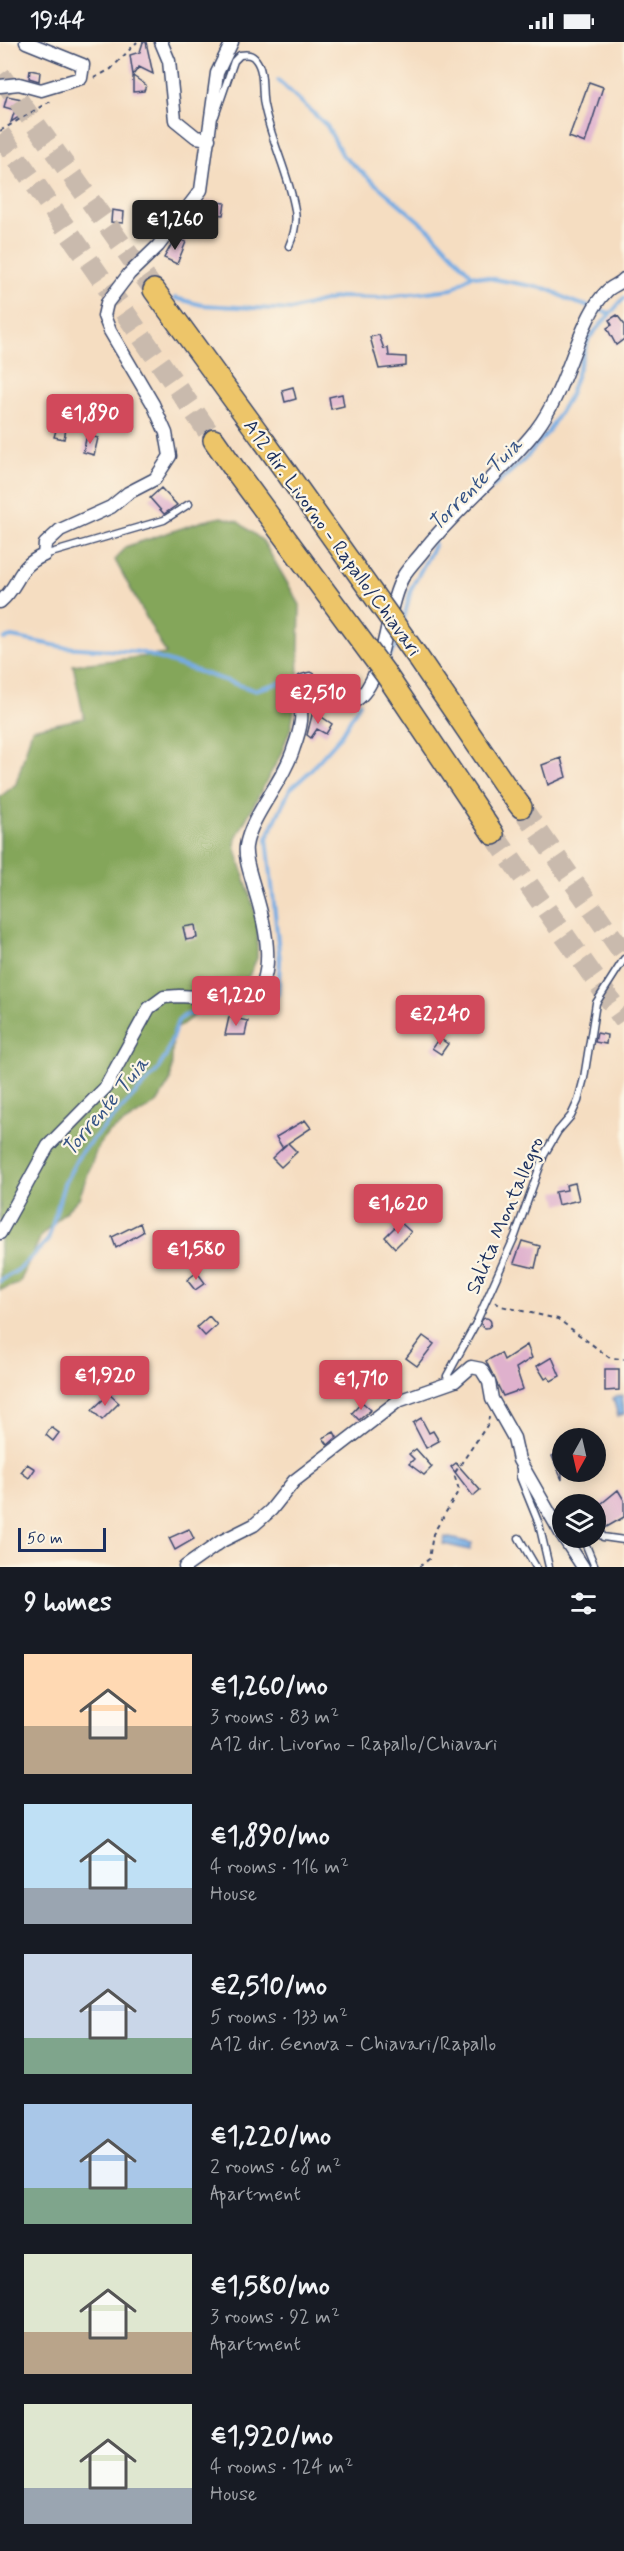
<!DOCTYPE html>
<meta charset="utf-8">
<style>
body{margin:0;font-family:Mynerve,sans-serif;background:#20242c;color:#f1f3f6;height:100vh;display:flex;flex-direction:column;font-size:22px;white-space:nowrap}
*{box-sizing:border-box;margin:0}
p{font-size:20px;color:#9ea1a6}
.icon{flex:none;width:33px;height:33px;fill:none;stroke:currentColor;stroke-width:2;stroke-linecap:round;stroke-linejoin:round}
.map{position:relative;height:1525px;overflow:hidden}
.drawer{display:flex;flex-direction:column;background:#171b24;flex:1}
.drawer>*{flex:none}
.needle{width:39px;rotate:188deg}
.controls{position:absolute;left:552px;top:1386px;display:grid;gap:12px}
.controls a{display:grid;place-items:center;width:54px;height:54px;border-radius:50%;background:#171b24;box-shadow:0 3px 15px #0003;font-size:30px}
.scale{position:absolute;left:18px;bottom:15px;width:88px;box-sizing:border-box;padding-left:6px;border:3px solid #1b2f5e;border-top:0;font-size:16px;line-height:21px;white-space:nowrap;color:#1b2f5e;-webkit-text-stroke:4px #fcf5e5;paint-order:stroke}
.price{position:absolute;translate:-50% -51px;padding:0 14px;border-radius:6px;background:#d1495b;color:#fff;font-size:20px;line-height:39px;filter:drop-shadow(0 2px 3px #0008)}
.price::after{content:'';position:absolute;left:50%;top:36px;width:18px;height:14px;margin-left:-9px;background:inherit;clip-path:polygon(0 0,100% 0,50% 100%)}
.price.current{background:#222;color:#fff}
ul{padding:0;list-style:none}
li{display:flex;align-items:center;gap:18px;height:150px;padding:0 24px}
li span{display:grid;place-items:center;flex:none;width:168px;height:120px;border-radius:0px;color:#555}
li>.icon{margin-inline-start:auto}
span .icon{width:72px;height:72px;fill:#fffc;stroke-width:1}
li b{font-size:26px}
h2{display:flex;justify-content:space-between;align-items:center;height:72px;padding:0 24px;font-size:26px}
.status{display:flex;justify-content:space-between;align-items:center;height:42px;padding:0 30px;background:#171b24;direction:ltr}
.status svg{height:16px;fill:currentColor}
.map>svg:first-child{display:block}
.forest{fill:#84a65a;stroke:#506a5c;stroke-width:1.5}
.water{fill:#74abe3;stroke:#486da0;stroke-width:1.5}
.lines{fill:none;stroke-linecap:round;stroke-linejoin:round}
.stream{stroke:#74abe3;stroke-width:4}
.building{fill:#dfb1cd}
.motorway-tunnel{stroke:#c9baad;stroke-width:21;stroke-dasharray:21 10;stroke-linecap:butt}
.service-casing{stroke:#3c496d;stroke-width:9}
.minor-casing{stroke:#3c496d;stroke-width:15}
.motorway-casing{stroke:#3c496d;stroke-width:24}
.path{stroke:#3c496d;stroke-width:2;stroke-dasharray:4.5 4.5;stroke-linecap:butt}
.service{stroke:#fff;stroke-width:6}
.minor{stroke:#fff;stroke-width:12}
.motorway{stroke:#edc569;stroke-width:21}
.motorway-bridge-casing{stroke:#3c496d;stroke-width:24;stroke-linecap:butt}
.motorway-bridge{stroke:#edc569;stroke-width:21}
.labels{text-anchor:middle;stroke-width:4.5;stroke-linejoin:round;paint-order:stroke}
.street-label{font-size:20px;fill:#1b2f5e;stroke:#fcf5e5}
.water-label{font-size:21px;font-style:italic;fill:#365486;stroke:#fcf5e5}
</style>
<div class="status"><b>19:44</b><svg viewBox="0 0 49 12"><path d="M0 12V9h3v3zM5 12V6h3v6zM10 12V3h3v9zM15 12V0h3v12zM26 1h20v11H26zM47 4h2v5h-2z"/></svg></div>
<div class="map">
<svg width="624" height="1525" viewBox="0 0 624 1525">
<rect width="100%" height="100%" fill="#fcf5e5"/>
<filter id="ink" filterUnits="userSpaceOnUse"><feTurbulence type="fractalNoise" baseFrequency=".0167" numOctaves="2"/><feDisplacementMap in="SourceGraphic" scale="12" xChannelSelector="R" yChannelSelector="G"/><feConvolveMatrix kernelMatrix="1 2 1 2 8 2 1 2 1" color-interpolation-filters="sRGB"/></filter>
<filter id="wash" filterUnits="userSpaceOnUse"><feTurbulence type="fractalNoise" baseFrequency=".008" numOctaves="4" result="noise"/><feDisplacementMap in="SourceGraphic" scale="24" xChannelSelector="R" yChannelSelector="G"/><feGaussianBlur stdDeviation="1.35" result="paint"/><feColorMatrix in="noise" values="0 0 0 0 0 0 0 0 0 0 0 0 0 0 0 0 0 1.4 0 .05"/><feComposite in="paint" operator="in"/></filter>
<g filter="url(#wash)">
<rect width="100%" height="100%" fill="#f5ddc1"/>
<!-- forest -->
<path class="forest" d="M221 475 237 479 263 499 300 563 298 648 291 685 280 714 236 796 235 804 258 880 257 916 249 934 173 989 171 1038 157 1061 108 1091 98 1104 79 1156 41 1194 19 1242 0 1248V755L16 742 32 687 84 676 73 623 166 612 115 518 125 505 203 479Z"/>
<!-- water -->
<path class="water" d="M622 1353 624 1372 618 1374 613 1356Z
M445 1495 472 1501 470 1508 443 1502Z"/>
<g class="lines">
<!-- stream -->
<path class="stream" d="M278 38 327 84 343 114 433 191 472 233 548 247 571 259 609 271
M175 256 202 263 291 268 339 255 379 256 452 247 472 233
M480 456 524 418 548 390 569 355 589 296 624 256
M403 581 411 547 435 502
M4 597 12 595 63 605 140 610 254 648 302 635
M385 621 399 600
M255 962 273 957 278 952 280 919 267 796 290 747 306 733 340 695 360 661
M0 1239 21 1226 48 1198 64 1142 81 1110 156 1030 166 1014 178 979 184 974 218 963"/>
</g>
<g id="blocks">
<!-- building -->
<path class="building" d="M143 0H146L153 32 139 25 133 33 130 13 140 10Z
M30 28 40 30 39 39 29 36Z
M133 34 146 43 144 49 133 50Z
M589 40 603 45 585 101 569 95Z
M7 54 22 57 33 66 11 80 15 68 4 65Z
M207 159 225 161 223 173 206 171Z
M112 168 124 170 123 181 111 180Z
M175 196 186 200 177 222 164 216Z
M617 273 624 282V297L616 303 607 286 612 283 609 278Z
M379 293 384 307 388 306 389 314 406 315V324L379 327 370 295Z
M293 345 296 357 285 360 282 348Z
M342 352 344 364 331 367 329 355Z
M57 385 66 387 64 397 54 395Z
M87 393 98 396 94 413 83 410Z
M161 446 177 463 164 472 150 456Z
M313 669 332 682 326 692 317 687 311 696 307 693Z
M561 716 566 735 548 743 542 723Z
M195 883 197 896 186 898 183 885Z
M469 965 480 972 474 981 463 975Z
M229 975 248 979 245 993H225Z
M597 991 607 993 606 1002 595 1000Z
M439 996 448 1002 441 1012 432 1006Z
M305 1078 311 1086 288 1101 297 1110 281 1125 272 1116 287 1102 282 1105 276 1095Z
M575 1141 579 1158 558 1163 555 1150 567 1148 566 1143Z
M400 1180 411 1190 395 1206 385 1195Z
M140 1181 143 1190 116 1206 112 1195Z
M522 1199 540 1204 535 1226 514 1221Z
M197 1230 205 1241 195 1248 187 1238Z
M209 1274 217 1283 205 1294 197 1285Z
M481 1281a5 5 0 1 1 10 0a5 5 0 1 1-10 0Z
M423 1294 434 1302 417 1324 406 1316Z
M527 1303 532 1316 516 1326 523 1347 503 1354 486 1319 501 1311 504 1318Z
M552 1315 560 1334 551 1339 548 1335 545 1337 537 1324Z
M605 1327H619V1348L605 1349Z
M109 1352 119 1361 102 1378 92 1368Z
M362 1360 371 1368 359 1378 352 1371Z
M421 1376 429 1391 433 1389 439 1399 426 1406 413 1381Z
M51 1385 59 1391 53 1399 46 1393Z
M334 1390 337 1395 328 1403 323 1396Z
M416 1407 432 1425 424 1433 409 1422 414 1417 409 1412Z
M562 1409V1438L552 1414Z
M456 1421 480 1448 473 1454 451 1425Z
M27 1422 35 1427 29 1436 21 1430Z
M618 1448 624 1458V1475L605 1486 596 1472V1466Z
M189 1487 194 1497 175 1508 169 1496Z"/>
</g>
</g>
<g filter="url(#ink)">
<use href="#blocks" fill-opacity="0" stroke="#3c496d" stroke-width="1.5"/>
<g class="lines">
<!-- motorway-tunnel -->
<path class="motorway-tunnel" d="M0 33 154 248
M0 92 214 398
M521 765 624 912
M493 792 624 978"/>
<!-- service casing -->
<g class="service-casing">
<path id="service" d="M215 74 234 19 240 13C247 12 252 12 256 18 265 30 261 50 264 63 271 99 289 132 295 168 297 181 294 193 289 204
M44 513 164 478 189 462
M454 1339 447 1334 476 1281 515 1194 544 1113 558 1089 571 1074 578 1059 584 1036 596 961 624 917
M523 1426 520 1428V1435L539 1482 549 1525
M596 1484 603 1495 624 1498
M519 1496 536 1525
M583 1496 595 1525"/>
</g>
<!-- minor casing -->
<g class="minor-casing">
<path id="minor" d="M161 0 169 19 175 78 196 95 209 97
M0 44 19 42 41 48 81 36 83 23 26 0
M0 560C21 542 16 525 44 513L45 502 60 488 111 465 128 451 155 437 170 414 166 391 153 362 110 289 104 274 107 261 129 232 158 204 201 148 217 31 232 0
M0 1191 48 1104 105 1046 149 966 164 955 179 954 198 955 247 965C279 937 266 885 255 849 252 836 244 817 246 804 251 773 284 739 294 705 297 697 300 687 301 679 303 664 295 653 303 639L310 637C323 644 338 670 355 659 387 638 384 566 404 533 410 524 418 516 424 508 458 465 502 431 536 388 562 354 571 310 590 273 594 265 600 256 606 250 611 244 619 243 624 237
M564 1496 583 1525
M185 1525 222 1499 254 1483 271 1468 294 1439 398 1359 455 1339 471 1325 481 1327 489 1340 492 1357 514 1396 519 1418 562 1493"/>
</g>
<!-- motorway casing -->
<g class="motorway-casing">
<path id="motorway" d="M154 248 264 399
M214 398 235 428
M506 745 521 765
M483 777 493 792"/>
</g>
<!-- path -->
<path class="path" d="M94 36 111 27 137 0
M0 89 52 58
M495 1260 501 1264 558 1277 610 1316 624 1317
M419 1525 429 1517 433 1492 459 1448 454 1432 488 1382 489 1375"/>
<!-- service -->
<use href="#service" class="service"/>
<!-- minor -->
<use href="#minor" class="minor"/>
<!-- motorway -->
<use href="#motorway" class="motorway"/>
<!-- motorway-bridge casing -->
<g class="motorway-bridge-casing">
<path id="motorway-bridge" d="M264 399 417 614 506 745
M235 428 385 631 483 777"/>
</g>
<!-- motorway-bridge -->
<use href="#motorway-bridge" class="motorway-bridge"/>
</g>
</g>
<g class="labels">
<!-- street labels -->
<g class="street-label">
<text transform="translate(333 495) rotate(54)" y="7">A12 dir. Livorno - Rapallo/Chiavari</text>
<text transform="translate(504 1173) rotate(-67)" y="7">Salita Montallegro</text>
</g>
<!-- water labels -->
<g class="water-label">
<text transform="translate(475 442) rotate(-45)" y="7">Torrente Tuia</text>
<text transform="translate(105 1064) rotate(-50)" y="7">Torrente Tuia</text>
</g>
</g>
</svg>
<div class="controls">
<a><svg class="needle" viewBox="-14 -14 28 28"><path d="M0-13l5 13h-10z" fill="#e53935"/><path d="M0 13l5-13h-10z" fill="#9ea1a6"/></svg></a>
<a><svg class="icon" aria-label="layers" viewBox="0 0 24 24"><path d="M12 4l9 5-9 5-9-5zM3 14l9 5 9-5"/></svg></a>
</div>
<div class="scale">50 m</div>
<b class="price current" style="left:175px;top:209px">€1,260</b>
<b class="price" style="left:90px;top:403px">€1,890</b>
<b class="price" style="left:318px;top:683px">€2,510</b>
<b class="price" style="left:236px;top:985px">€1,220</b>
<b class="price" style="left:440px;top:1004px">€2,240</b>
<b class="price" style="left:398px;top:1193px">€1,620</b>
<b class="price" style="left:196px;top:1239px">€1,580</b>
<b class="price" style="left:105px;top:1365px">€1,920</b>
<b class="price" style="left:361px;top:1369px">€1,710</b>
</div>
<section class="drawer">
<h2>9 homes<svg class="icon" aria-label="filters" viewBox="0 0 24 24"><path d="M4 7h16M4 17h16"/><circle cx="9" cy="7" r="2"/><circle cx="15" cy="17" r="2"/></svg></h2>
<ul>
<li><span style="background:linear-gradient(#ffd9b3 60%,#b9a48a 0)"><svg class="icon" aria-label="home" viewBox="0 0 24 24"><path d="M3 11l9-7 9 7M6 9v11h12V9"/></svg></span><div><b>€1,260/mo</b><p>3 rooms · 83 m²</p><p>A12 dir. Livorno - Rapallo/Chiavari</p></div></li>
<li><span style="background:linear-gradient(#bfe0f5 70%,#9aa5b1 0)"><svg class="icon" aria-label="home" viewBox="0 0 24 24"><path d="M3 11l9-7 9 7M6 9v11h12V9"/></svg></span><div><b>€1,890/mo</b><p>4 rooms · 116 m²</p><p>House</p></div></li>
<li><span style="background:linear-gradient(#c9d6e8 70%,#7fa58c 0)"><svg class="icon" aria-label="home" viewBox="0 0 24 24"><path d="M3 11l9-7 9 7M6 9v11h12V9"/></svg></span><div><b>€2,510/mo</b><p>5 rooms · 133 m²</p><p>A12 dir. Genova - Chiavari/Rapallo</p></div></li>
<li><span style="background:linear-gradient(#a9c7e8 70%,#7fa58c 0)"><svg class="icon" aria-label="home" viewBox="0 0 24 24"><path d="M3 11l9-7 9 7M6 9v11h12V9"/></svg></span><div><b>€1,220/mo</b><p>2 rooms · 68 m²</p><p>Apartment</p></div></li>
<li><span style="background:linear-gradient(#dfe7d0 65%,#b9a48a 0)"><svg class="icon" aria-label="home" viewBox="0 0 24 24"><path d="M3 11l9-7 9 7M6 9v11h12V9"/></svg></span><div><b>€1,580/mo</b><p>3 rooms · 92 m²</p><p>Apartment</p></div></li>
<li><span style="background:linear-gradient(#dfe7d0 70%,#9aa5b1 0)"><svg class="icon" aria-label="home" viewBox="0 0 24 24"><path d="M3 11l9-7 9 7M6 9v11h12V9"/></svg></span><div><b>€1,920/mo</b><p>4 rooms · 124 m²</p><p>House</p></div></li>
</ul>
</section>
